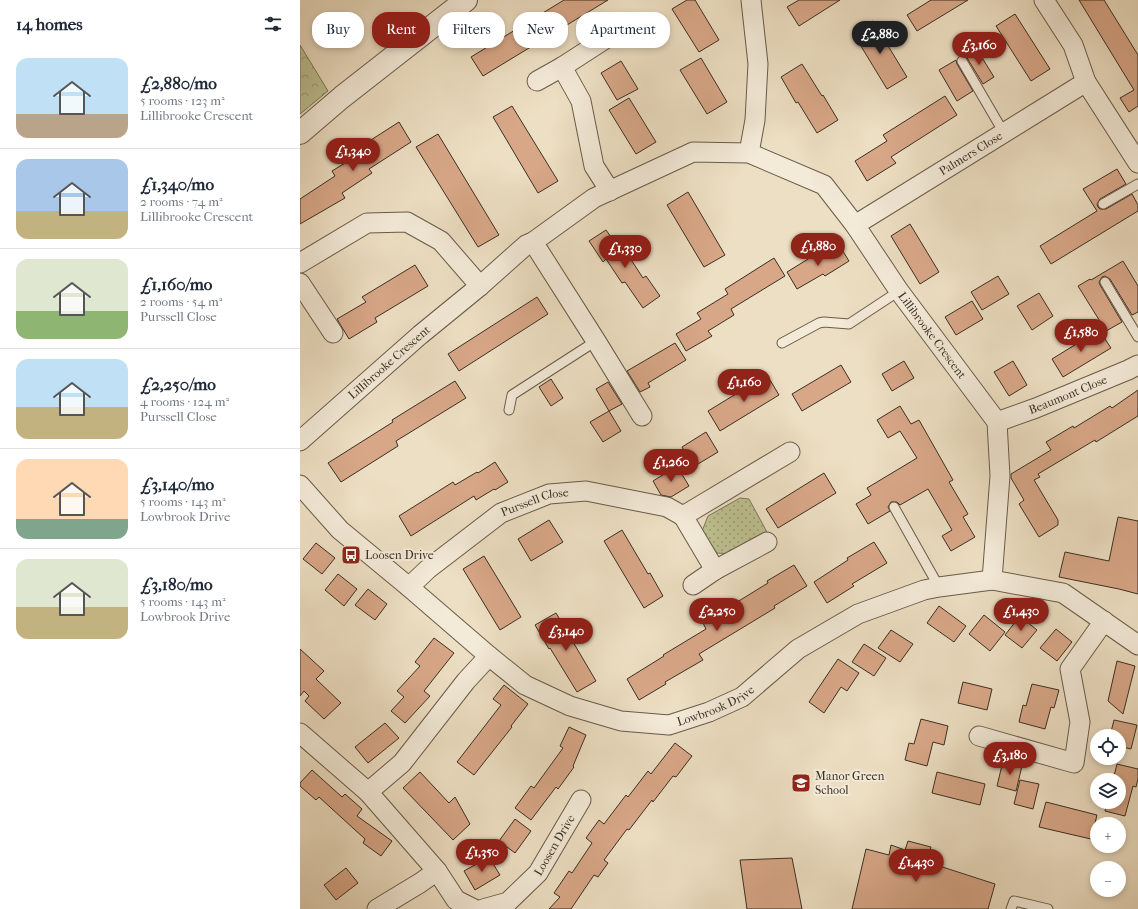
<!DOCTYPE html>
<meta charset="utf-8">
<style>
body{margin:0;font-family:"IM FELL French Canon",serif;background:#f2f2f3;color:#1f2937;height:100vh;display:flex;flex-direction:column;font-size:15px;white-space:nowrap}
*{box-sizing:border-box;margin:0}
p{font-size:13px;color:#747a83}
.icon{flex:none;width:22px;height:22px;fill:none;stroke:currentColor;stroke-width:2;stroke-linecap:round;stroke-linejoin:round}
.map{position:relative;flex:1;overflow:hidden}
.drawer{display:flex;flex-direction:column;background:#fff;width:300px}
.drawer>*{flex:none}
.banner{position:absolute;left:12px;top:12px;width:380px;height:36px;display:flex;gap:8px}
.tools{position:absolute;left:790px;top:729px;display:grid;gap:8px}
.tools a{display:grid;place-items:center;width:36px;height:36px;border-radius:50%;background:#fff;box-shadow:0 2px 6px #0003;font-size:20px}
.price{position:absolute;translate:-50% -34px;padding:0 9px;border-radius:14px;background:#8f2418;color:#fff;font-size:13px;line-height:26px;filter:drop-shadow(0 1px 2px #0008)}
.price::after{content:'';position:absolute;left:50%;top:24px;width:12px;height:9px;margin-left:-6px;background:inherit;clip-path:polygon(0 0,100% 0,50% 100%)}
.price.current{background:#222;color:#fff}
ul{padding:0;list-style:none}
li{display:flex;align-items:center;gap:12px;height:100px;padding:0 16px}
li+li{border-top:1px solid #e0e1e3}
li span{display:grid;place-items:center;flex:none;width:112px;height:80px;border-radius:12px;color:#555}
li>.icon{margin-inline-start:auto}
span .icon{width:48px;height:48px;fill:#fffc;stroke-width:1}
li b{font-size:17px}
h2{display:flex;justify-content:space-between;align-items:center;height:48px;padding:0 16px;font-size:17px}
.chip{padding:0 14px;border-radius:16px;background:#fff;box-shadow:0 2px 6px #0003;font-size:14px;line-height:36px}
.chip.current{background:#8f2418;color:#fff}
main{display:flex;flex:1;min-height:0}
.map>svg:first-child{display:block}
.grass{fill:url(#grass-dots);stroke:#7c7859}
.forest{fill:url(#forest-crowns);stroke:#7c7859}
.building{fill:#d8a788;stroke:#3b2f22}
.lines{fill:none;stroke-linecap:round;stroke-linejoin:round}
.service-casing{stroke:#685b4a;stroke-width:11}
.minor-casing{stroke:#685b4a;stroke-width:21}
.tertiary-casing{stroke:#685b4a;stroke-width:24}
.service{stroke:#f3ead8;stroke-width:9}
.minor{stroke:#f3ead8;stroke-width:19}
.tertiary{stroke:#f3ead8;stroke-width:22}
.labels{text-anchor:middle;stroke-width:4;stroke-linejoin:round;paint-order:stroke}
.street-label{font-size:12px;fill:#3b2f22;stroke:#f3ead8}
.poi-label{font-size:12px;fill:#3b2f22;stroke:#f3ead8;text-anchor:start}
</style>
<main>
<section class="drawer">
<h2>14 homes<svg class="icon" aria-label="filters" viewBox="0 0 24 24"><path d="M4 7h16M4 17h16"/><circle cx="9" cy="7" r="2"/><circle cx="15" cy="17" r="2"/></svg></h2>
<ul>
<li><span style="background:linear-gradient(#bfe0f5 70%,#b9a48a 0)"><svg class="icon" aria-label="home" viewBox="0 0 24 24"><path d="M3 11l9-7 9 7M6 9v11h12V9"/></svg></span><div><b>£2,880/mo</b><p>5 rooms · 123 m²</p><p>Lillibrooke Crescent</p></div></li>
<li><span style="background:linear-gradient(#a9c7e8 65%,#c2b280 0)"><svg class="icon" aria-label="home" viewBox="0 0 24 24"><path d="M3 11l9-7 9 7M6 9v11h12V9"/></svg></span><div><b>£1,340/mo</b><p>2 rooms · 74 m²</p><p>Lillibrooke Crescent</p></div></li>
<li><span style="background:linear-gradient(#dfe7d0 65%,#8fb573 0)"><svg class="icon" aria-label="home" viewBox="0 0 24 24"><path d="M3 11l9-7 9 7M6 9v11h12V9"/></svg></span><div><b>£1,160/mo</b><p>2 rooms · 54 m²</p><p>Purssell Close</p></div></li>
<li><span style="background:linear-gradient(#bfe0f5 60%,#c2b280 0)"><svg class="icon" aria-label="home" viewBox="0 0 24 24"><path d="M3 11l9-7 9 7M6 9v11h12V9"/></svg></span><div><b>£2,250/mo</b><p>4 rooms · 124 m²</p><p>Purssell Close</p></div></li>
<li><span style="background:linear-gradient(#ffd9b3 75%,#7fa58c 0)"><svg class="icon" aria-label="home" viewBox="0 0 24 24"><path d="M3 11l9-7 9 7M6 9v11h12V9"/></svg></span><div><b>£3,140/mo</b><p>5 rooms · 143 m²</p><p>Lowbrook Drive</p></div></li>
<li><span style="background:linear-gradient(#dfe7d0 60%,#c2b280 0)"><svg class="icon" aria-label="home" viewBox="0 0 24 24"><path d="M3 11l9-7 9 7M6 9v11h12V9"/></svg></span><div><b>£3,180/mo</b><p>5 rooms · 143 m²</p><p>Lowbrook Drive</p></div></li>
</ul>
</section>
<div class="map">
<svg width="838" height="909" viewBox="0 0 838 909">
<defs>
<pattern id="grass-dots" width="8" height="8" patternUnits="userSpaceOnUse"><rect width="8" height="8" fill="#bdc090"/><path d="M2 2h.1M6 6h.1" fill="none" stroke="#9b9c75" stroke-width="1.8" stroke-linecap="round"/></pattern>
<pattern id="forest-crowns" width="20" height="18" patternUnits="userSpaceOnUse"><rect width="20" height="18" fill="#bdc090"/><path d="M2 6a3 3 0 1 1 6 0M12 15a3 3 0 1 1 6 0" fill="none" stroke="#9b9c75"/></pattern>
</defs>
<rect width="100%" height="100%" fill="#eddfc3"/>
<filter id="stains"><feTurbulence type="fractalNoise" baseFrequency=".005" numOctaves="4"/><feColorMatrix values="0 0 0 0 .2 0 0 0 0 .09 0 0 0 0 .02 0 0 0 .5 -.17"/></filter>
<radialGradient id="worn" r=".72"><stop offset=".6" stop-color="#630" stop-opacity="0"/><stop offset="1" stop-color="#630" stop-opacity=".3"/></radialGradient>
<!-- grass -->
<path class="grass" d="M440 498 449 499 468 534 433 554 417 553 402 531 408 516Z"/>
<!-- forest -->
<path class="forest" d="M0 45 28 91 0 114Z"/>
<!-- building -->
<path class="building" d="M264 0H308L183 76 171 57Z
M387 0H395L419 40 399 52 372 9Z
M499 0H540L499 26 487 7Z
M631 0H668L617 31 607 15Z
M779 0H804L838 55V106L829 112 820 98 834 90Z
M715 14 750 69 731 81 696 26Z
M573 21 607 77 587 89 553 33Z
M676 48 694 77 683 84 667 58 664 55Z
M401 58 427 102 407 114 380 70Z
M656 60 657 64 673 91 657 101 639 70Z
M321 61 338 89 317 100 301 73Z
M502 64 522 96 523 95 538 120 517 133 498 102 496 103 481 77Z
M645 96 657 115 591 157 596 163 567 181 555 161 587 141 583 135Z
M329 98 356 142 336 154 309 110Z
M212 106 258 181 238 193 193 117Z
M99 122 111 142 69 169 72 173 42 193 45 198 0 224V199L35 176 32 171 66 150 63 145Z
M138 134 199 235 178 247 116 147Z
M817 169 826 184 800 199 797 204 798 207 800 209H806L832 194 838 205V211L751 264 740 246 797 211 783 189Z
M388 192 425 255 404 267 367 205Z
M610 224 639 272 620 284 591 236Z
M306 230 323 254 326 252 343 278 346 276 360 296 343 308 325 282 322 283 306 259 303 262 289 241Z
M539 245 549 261 525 276 523 274 497 289 487 272 513 256 515 259Z
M474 258 485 276 431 309 434 315 408 331 412 336 386 351 376 334 401 319 397 313 428 294 425 289Z
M823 261 838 286V312L832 315 810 279 805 276 802 277 799 282 800 285 822 322 806 331 778 286 790 279 791 280Z
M115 265 128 286 75 318 77 322 49 339 37 319 66 302 62 297Z
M698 276 709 294 682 310 671 292Z
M739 293 753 316 732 330 717 306Z
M237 297 248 314 159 371 148 354Z
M672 301 683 319 656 335 645 317Z
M799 330 811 348 763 377 752 359Z
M375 343 386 360 348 383 350 387 340 392 327 371Z
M604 361 614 378 592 391 582 374Z
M713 361 727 385 709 396 694 372Z
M541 365 551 382 502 411 492 394Z
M467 375 479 395 420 431 408 411Z
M251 379 263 398 251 406 239 387Z
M155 381 166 398 96 441 98 446 41 482 28 463 93 422 92 420Z
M308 382 322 404 309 411 296 389Z
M838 390V416L796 442 795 440 738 474 740 477 734 480 758 520V525L739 537 719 504 724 500 711 478V474L751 450 746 442 773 426 774 428 810 406 812 408Z
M600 406 611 424 619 420 653 480 649 482 668 514 663 517 675 537 651 551 642 536 652 530 628 489 600 505 597 502H591L588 507 590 511 568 524 556 504 571 495 567 488 617 458 600 431 588 438 577 420Z
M309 411 321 431 303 442 290 422Z
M406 432 418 452 393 467 382 447Z
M195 462 208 482 195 490 194 489 176 500 174 496 111 536 99 516 153 482 155 485 177 472 178 473Z
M377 466 389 486 371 497 361 495 353 481Z
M524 473 536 493 478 528 466 509Z
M818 517 838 521V594L819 589 759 577 765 552 809 561Z
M249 520 263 542 231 561 218 539Z
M322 530 348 574 350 573 363 596 344 608 304 541Z
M574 542 587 563 552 584 554 586 527 603 514 582 548 560 547 558Z
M16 543 35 558 22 574 3 559Z
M184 556 221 617 200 630 163 569Z
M494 565 507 586 474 606 475 608 442 628 399 654 403 660 365 682 366 684 339 700 327 679 364 656 363 655 406 629 403 623 468 583 467 581Z
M38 574 57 589 44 606 25 590Z
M68 589 87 604 75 620 55 605Z
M639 606 666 626 654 642 627 623Z
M256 613 296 681 277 692 250 648 249 649 235 625Z
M684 615 705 632 690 651 669 634Z
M720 616 737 630 722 648 705 635Z
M756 629 772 642 757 661 740 648Z
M591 630 613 644 600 662 578 648Z
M134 638 154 653 124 691 130 696 105 723 91 711 104 697 97 691 120 666 115 662Z
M564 644 586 658 574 676 552 662Z
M0 649 24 671 16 679 41 703 24 719 5 701 9 696 4 691 0 696Z
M538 659 559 673 547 691 541 687 524 713 509 702Z
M817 661 835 666 823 714 808 701Z
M663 682 692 689 687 710 658 703Z
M732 684 759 690 754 708 751 707 745 729 719 722 723 705 726 706Z
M204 685 228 704 211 726 212 727 174 775 157 762 201 705 193 699Z
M621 719 648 726 644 745 633 742 627 766 605 760 609 743 614 744Z
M814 720 837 725 831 749 819 746V736H810Z
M85 723 99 738 68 763 55 747Z
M269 727 286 735 273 766 274 767 258 789 256 787 231 820 215 808 231 786 234 788 263 748 260 746Z
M375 743 392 756 376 777 373 776 353 802 352 800 329 830 327 829 304 860 308 863 298 877 294 875 271 909H249L260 897 254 893 269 871 272 873 292 843 286 838 299 820 304 824 326 795 328 797 348 771 351 774Z
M703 761 722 766 716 791 697 786Z
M817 764 838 769V779L836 787 833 786 825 816 805 811 807 802H819V780H813Z
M12 770 42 797 45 794 62 809 57 816 92 841 81 856 63 843 65 839 19 797 16 800 0 786V783Z
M120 772 149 803 155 797 170 824 153 840 103 788Z
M637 772 685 784 680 805 632 793Z
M720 780 739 784 733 809 714 804Z
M746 802 797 815 791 839 739 827Z
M215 819 231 831 215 853 199 841Z
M608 841 631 847 627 862 695 884 688 909H552L566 849 589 855 591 845 605 850Z
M189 857 200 875 175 890 164 871Z
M492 858 502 909H447L440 860Z
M46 868 58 883 36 900 24 885Z"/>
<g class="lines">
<!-- service casing -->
<g class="service-casing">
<path id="service" d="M662 61 704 133
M803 204 838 184
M805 282 838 337
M482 343 519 323 524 322 549 324 599 291
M209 410 212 395 296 341
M594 507 639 587
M711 909 714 901 748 909"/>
</g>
<!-- minor casing -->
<g class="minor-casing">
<g id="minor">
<path d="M744 0 773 45 786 82 838 163"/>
<path d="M262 67 281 101 294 166 310 191"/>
<path d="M237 81 262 67 316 32"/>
<path d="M449 153 455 120 458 64 451 0"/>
<path id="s1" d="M555 225 786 82"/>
<path d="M233 242 296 341 342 416"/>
<path d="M0 263 67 223 107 222 141 241 180 286"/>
<path d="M0 283 33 333"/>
<path id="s2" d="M697 422 736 408 828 370 838 365"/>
<path id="s3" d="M0 441 120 335 180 286 226 245 233 242 294 198 393 152 449 153 524 185 555 225 599 291 697 422 700 476 692 580"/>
<path id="s4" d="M0 485 40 530 109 587 189 656 225 685 270 706 321 721 369 725 409 712 442 697 498 649 558 614 624 590 639 587 692 580 763 593 838 645"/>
<path d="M383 516 415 570"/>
<path d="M393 585 415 570 467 542"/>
<path id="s5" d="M109 587 128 569 201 513 249 494 286 491 367 507 383 516 490 452"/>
<path d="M0 733 68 792 137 871 156 900 174 909"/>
<path d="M679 736 774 763 780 722 770 669 804 621"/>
<path d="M68 792 102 763 166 681 189 656"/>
<path d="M77 909 120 883 137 871"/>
<path id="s6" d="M183 909 208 902 238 873 281 800"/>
</g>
</g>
<!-- tertiary casing -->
<g class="tertiary-casing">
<path id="tertiary" d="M0 133 42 97 166 0"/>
</g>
<!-- service -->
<use href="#service" class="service"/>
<!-- minor -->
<use href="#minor" class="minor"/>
<!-- tertiary -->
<use href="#tertiary" class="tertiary"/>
</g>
<!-- icons -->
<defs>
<g id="bus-square" transform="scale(1)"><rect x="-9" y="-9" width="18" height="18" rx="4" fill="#8f2418" stroke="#f3ead8"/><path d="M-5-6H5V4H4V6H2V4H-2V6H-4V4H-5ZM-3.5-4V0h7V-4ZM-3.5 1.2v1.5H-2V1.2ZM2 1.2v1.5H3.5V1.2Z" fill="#fff"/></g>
<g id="school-square" transform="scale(1)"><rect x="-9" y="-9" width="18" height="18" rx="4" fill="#8f2418" stroke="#f3ead8"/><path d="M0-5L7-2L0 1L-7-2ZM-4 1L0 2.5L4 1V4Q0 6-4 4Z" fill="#fff"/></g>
</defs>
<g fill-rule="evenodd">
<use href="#bus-square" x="51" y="555"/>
<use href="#school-square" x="501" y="783"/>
</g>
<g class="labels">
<!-- street labels -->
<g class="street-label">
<text dy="4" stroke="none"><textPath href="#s1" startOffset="136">Palmers Close</textPath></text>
<text dy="4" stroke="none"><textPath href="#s3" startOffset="814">Lillibrooke Crescent</textPath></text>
<text dy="4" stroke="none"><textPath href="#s3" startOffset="119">Lillibrooke Crescent</textPath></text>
<text dy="4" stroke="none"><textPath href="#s2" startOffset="76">Beaumont Close</textPath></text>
<text dy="4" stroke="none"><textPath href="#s5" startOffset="154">Purssell Close</textPath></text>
<text dy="4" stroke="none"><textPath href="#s4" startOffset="503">Lowbrook Drive</textPath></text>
<text dy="4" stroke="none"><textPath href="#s6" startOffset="100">Loosen Drive</textPath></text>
</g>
<!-- poi labels -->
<g class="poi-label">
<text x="65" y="559">Loosen Drive</text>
<text x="515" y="780">Manor Green<tspan x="515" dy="14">School</tspan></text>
</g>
</g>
<rect width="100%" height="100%" filter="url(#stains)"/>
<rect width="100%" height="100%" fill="url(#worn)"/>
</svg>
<div class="tools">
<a><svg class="icon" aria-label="locate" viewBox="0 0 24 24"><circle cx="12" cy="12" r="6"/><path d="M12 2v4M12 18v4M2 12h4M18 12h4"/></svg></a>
<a><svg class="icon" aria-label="layers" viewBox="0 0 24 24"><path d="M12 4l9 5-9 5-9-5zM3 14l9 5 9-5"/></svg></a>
<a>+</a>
<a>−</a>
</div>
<b class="price current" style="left:580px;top:55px">£2,880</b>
<b class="price" style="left:679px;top:66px">£3,160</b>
<b class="price" style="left:53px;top:172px">£1,340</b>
<b class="price" style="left:518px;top:267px">£1,880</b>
<b class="price" style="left:325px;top:269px">£1,330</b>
<b class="price" style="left:781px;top:353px">£1,580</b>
<b class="price" style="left:444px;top:403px">£1,160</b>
<b class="price" style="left:371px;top:483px">£1,260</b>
<b class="price" style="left:417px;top:632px">£2,250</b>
<b class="price" style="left:721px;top:632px">£1,430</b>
<b class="price" style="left:266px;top:652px">£3,140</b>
<b class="price" style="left:710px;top:776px">£3,180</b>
<b class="price" style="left:182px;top:873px">£1,350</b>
<b class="price" style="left:616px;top:883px">£1,430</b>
<div class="banner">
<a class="chip">Buy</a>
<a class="chip current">Rent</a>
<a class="chip">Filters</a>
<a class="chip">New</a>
<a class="chip">Apartment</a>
</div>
</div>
</main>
